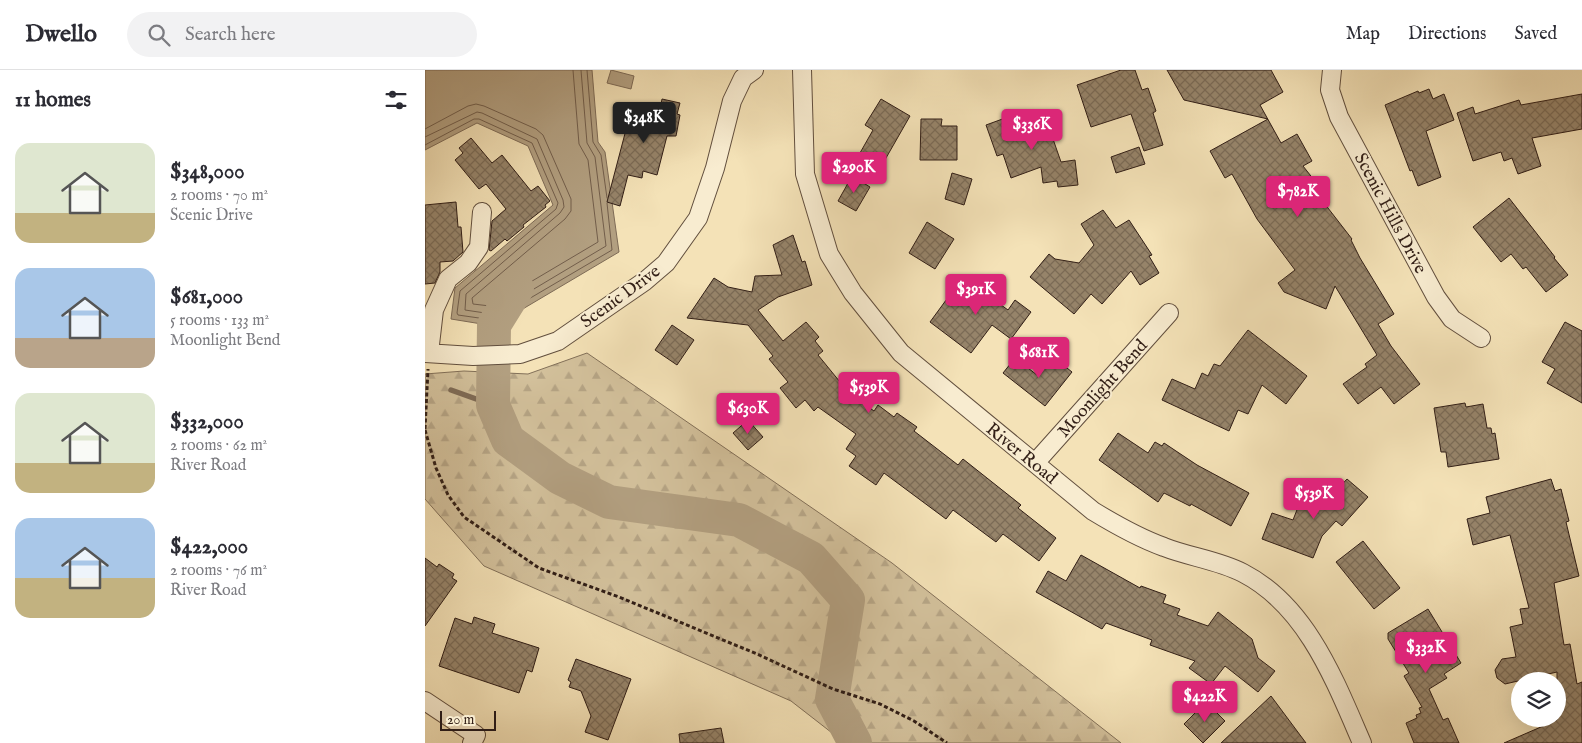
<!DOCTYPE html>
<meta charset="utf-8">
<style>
body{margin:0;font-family:"IM FELL English",serif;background:#f2f2f3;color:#2b2b33;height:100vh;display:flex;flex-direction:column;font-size:19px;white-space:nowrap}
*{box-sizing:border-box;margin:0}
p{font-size:16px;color:#7c7c81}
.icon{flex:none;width:28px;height:28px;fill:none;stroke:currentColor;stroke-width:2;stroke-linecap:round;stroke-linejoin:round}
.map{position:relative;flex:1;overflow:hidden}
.drawer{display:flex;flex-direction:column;background:#fff;width:425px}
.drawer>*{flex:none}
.controls{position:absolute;left:1086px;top:602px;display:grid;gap:10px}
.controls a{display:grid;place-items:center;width:55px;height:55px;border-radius:50%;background:#fff;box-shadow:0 5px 20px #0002;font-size:25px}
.scale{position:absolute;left:15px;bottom:12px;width:56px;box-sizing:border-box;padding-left:5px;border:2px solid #311e16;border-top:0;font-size:14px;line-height:18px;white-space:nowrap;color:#311e16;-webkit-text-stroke:4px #f8ecd0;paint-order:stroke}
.price{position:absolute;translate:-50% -42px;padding:0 11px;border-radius:5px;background:#db2777;color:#fff;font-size:16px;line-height:32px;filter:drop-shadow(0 1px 2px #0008)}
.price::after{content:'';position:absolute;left:50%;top:30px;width:15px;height:11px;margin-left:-8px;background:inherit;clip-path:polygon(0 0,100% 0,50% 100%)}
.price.selected{background:#222;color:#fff}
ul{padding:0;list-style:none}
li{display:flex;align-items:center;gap:15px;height:125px;padding:0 15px}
li span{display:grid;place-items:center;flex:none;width:140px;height:100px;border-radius:15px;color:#555}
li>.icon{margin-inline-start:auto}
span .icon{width:60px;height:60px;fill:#fffc;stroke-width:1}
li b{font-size:21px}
h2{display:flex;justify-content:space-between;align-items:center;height:60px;padding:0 15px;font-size:21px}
header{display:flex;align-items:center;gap:30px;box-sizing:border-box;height:70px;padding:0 25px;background:#fff;border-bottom:1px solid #e1e1e2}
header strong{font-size:24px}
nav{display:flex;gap:28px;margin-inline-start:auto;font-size:18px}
.search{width:350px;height:45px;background:#f2f2f3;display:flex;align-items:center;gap:12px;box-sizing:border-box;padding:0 18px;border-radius:28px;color:#7c7c81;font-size:19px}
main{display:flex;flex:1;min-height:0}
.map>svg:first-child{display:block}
.forest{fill:url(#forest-firs);stroke:#827059}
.water{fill:#b29f80;stroke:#7e6b56}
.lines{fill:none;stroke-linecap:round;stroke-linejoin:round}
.shore{stroke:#725e4b;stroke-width:1}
.stream{stroke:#7e6b56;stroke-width:5.5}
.river{stroke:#b29f80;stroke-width:34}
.building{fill:url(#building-cross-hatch);stroke:#311e16}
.minor-casing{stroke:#624f3e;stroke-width:20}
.path{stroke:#311e16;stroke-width:3;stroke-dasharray:4 2.5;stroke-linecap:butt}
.minor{stroke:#f8ecd0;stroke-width:18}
.labels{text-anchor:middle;stroke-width:4;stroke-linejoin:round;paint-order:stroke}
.street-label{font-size:18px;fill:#311e16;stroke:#f8ecd0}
</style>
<header>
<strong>Dwello</strong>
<div class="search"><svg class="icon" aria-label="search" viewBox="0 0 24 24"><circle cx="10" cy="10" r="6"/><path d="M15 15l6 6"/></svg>Search here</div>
<nav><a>Map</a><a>Directions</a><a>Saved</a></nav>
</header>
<main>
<section class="drawer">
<h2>11 homes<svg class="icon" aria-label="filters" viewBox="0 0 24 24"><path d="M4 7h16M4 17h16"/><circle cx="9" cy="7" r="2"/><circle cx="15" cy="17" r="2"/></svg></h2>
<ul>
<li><span style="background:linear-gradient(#dfe7d0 70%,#c2b280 0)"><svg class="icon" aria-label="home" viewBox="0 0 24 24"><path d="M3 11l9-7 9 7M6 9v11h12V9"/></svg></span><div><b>$348,000</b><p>2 rooms · 70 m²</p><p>Scenic Drive</p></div></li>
<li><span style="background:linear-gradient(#a9c7e8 70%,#b9a48a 0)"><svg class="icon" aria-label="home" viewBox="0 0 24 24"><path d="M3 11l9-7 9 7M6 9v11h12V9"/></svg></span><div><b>$681,000</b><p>5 rooms · 133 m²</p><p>Moonlight Bend</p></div></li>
<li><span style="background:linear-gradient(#dfe7d0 70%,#c2b280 0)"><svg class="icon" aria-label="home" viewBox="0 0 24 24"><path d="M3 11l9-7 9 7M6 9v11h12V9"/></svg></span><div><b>$332,000</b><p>2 rooms · 62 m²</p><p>River Road</p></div></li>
<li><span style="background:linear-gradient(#a9c7e8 60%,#c2b280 0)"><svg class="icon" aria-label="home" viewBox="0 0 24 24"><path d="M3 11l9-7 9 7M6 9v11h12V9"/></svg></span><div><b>$422,000</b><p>2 rooms · 76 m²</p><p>River Road</p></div></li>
</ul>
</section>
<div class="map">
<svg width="1157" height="673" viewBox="0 0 1157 673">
<defs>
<pattern id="forest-firs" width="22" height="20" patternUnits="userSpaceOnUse" patternTransform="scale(1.25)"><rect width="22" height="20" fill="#d3c19c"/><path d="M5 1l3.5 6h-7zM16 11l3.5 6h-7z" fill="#b6a586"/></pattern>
<pattern id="building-cross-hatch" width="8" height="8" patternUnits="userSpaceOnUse" patternTransform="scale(1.25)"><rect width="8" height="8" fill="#96846a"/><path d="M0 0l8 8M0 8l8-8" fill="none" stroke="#7b6b56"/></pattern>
</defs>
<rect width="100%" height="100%" fill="#f4e2b7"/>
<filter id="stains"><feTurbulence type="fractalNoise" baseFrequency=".004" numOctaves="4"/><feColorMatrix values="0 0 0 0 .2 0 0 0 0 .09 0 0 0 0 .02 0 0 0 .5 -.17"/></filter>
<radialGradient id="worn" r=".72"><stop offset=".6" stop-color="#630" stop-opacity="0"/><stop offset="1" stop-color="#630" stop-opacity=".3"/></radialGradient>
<!-- forest -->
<path class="forest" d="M162 283 467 493 696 673H420L366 631 59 496 0 429V304L39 301 103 304Z"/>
<!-- water -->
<path class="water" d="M0 0H167L173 72 180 82 194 182 69 256 26 249 30 218 128 135 103 76 52 53 0 80Z
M186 0 209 6 206 19 182 13Z"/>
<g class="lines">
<!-- shore -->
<path class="shore" d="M162 0 168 72 176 85 182 128
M0 59 43 36 51 34 59 36 111 59 118 65 146 129V141L140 149 47 228 48 234 65 236 173 172 163 90 154 74 148 0
M0 67 52 42 57 43 112 69 138 130 139 137 135 143 41 224 40 240 67 244 181 176 170 87 162 73 156 0
M0 75 49 49H54L107 73 133 133 131 139 35 221 32 243 33 245 68 250 187 180 182 133"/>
<!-- stream -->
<path class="stream" d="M26 320 68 335"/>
<!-- river -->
<path class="river" d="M92 218 69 255 68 335 83 370 135 408 184 432 314 450 386 488 423 530 407 629 430 673"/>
</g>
<!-- building -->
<path class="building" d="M696 0H710L717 20 723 18 731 41 728 43 738 75 719 81 706 44 666 57 652 15Z
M742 0H846L858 22 835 35 856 73 872 64 887 91 878 96 901 125 896 129 927 169 926 170 935 188 969 244 953 254 966 276 995 314 969 334 956 317 933 334 918 314 942 297 940 294 952 285 910 216 901 239 859 222 853 213 870 200 832 149 807 104 800 108 785 81 843 49 759 30Z
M1004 19 1008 29 1019 24 1029 50 1001 61 1016 107 993 116 987 100 985 101 960 35 993 21 994 23Z
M1157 24V59L1107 68 1116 96 1093 104 1087 88 1079 91 1076 82 1048 91 1032 43 1048 37 1050 44 1094 30 1096 35Z
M237 29 255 33 252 44 255 45 251 66H242L232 105 218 101 217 108 203 105 195 136 182 132 208 33 235 40Z
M456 29 485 46 449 109 427 103 434 91 431 90 448 60 440 55Z
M620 46 636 92 650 90 653 115 633 117 632 111 618 113 616 97 586 108 578 84 572 86 561 55 583 47 586 57Z
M496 49H517L516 56H532V90H495Z
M46 68 67 93 77 85 106 121 113 116 125 131 120 135 121 137 98 155 99 157 82 171 80 169 66 181 64 180 67 151 81 139 61 114 54 119 30 90 38 83 34 78Z
M714 77 720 94 691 103 686 87Z
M527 103 547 109 539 135 520 129Z
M427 106 445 117 431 141 413 131Z
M1084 128 1130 187 1129 188 1143 205 1121 222 1101 197 1098 199 1086 184 1076 192 1048 157Z
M31 132 33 157H36L38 182 28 191 15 192V202L10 213 0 214V135Z
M678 140 691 158 704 150 727 185 724 186 734 203 715 215 706 201 677 234 666 224 649 244 605 207 624 184 630 189 654 193 669 175 656 154Z
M502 152 529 169 510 199 484 183Z
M368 165 377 192 380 191 387 215 353 227 333 240 358 271 381 252 394 267 390 271 398 281 393 285 424 323 449 341 453 335 469 347 472 343 492 357 489 361 533 395 538 389 596 435 593 438 631 468 614 491 578 464 571 472 528 440 521 449 459 403 451 415 424 396 431 386 421 379 431 364 393 337 389 341 380 330 371 338 355 318 363 312 344 289 348 286 323 255 262 248 289 208 303 217 327 222 330 206 357 205 348 175Z
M538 207 583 240 590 230 606 242 586 269 567 255 546 283 505 252Z
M1140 252 1157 261V333L1122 313 1130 299 1117 292Z
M247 255 269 270 252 295 230 280Z
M823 260 882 306 861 334 837 315 823 344 813 340 804 361 737 330 747 309 770 319 777 303 783 306 789 294 795 296Z
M627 286 647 302 620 336 578 303 590 288 612 305Z
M1040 333 1041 337 1058 334 1062 358H1066L1067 364 1070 363 1074 389 1023 397 1021 382H1016L1009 338Z
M323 350 338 367 323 380 308 363Z
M693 363 723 383 730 372 737 376 739 373 772 395 824 423 806 456 766 434 765 436 739 423 733 432 674 390Z
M922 409 943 427 917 456 911 451 897 466 888 488 837 469 847 443 868 450 877 427 898 435Z
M1126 409 1130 421 1136 419 1144 451 1141 452 1154 506 1129 513 1139 575 1145 574 1152 614 1157 612V673H1079L1132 650V602L1080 614 1072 608 1070 600 1077 589 1091 587 1085 557 1098 554 1095 539 1104 538 1085 465 1048 475 1042 449 1065 443 1061 427Z
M938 471 975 518 949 539 911 492Z
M656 485 715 518 716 516 741 525 738 533 755 539 752 545 783 556 793 542 827 569 833 588 850 601 833 622 800 596 786 614 764 598 770 591 725 575 727 570 681 553 677 559 611 522 623 501 641 511Z
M0 488 12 497 14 494 29 504 27 508 32 511 0 556Z
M1003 539 1036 593 1019 604 1022 608 1004 619 1018 650 1023 648 1034 673H989L981 653 992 648 991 645 996 643 994 638 997 637 979 606 984 603 963 569V563Z
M49 547 70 554 67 563 114 578 107 602 102 600 94 623 14 596 30 548 47 554Z
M151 589 206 609 183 670 160 662 166 646 156 621 144 617 146 612 143 610Z
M846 626 881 673H796Z
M781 632 800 651 778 673 759 654Z
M296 658 299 673H255L254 664Z"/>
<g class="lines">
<!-- minor casing -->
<g class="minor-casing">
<path id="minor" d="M377 0 380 104 404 184 428 223 476 283 668 441C691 455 714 468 739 477 764 487 793 490 818 503 882 536 910 611 937 673
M907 0 905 20 914 47 1011 227 1027 249 1056 268
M0 283 48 286 95 284 133 271 220 211 241 193 273 148 290 98 307 31 318 8 329 0
M4 283 9 240 23 209 43 193 54 177 57 142
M610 393 744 243
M0 631 51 665 47 673"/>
</g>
<!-- path -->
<path class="path" d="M0 359 3 299
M0 360 11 398 23 425 39 447 114 498 194 527 332 584 408 619 455 634 489 651 522 673"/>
<!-- minor -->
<use href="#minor" class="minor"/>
</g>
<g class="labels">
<!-- street labels -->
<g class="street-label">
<text transform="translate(966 143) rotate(62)" y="6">Scenic Hills Drive</text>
<text transform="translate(195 226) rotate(-36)" y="6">Scenic Drive</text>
<text transform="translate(677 318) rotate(-48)" y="6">Moonlight Bend</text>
<text transform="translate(597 383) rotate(39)" y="6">River Road</text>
</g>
</g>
<rect width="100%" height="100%" filter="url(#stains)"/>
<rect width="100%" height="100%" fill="url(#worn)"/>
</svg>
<div class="controls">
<a><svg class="icon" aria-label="layers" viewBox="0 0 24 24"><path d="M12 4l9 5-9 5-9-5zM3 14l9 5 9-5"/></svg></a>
</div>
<div class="scale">20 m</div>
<b class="price selected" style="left:219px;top:74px">$348K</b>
<b class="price" style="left:607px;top:81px">$336K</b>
<b class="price" style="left:429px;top:124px">$290K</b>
<b class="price" style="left:873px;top:148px">$782K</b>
<b class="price" style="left:551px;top:246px">$391K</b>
<b class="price" style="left:614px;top:309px">$681K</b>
<b class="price" style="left:444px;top:344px">$539K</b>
<b class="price" style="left:323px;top:365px">$630K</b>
<b class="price" style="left:889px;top:450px">$539K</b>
<b class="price" style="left:1001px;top:604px">$332K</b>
<b class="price" style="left:780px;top:653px">$422K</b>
</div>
</main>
